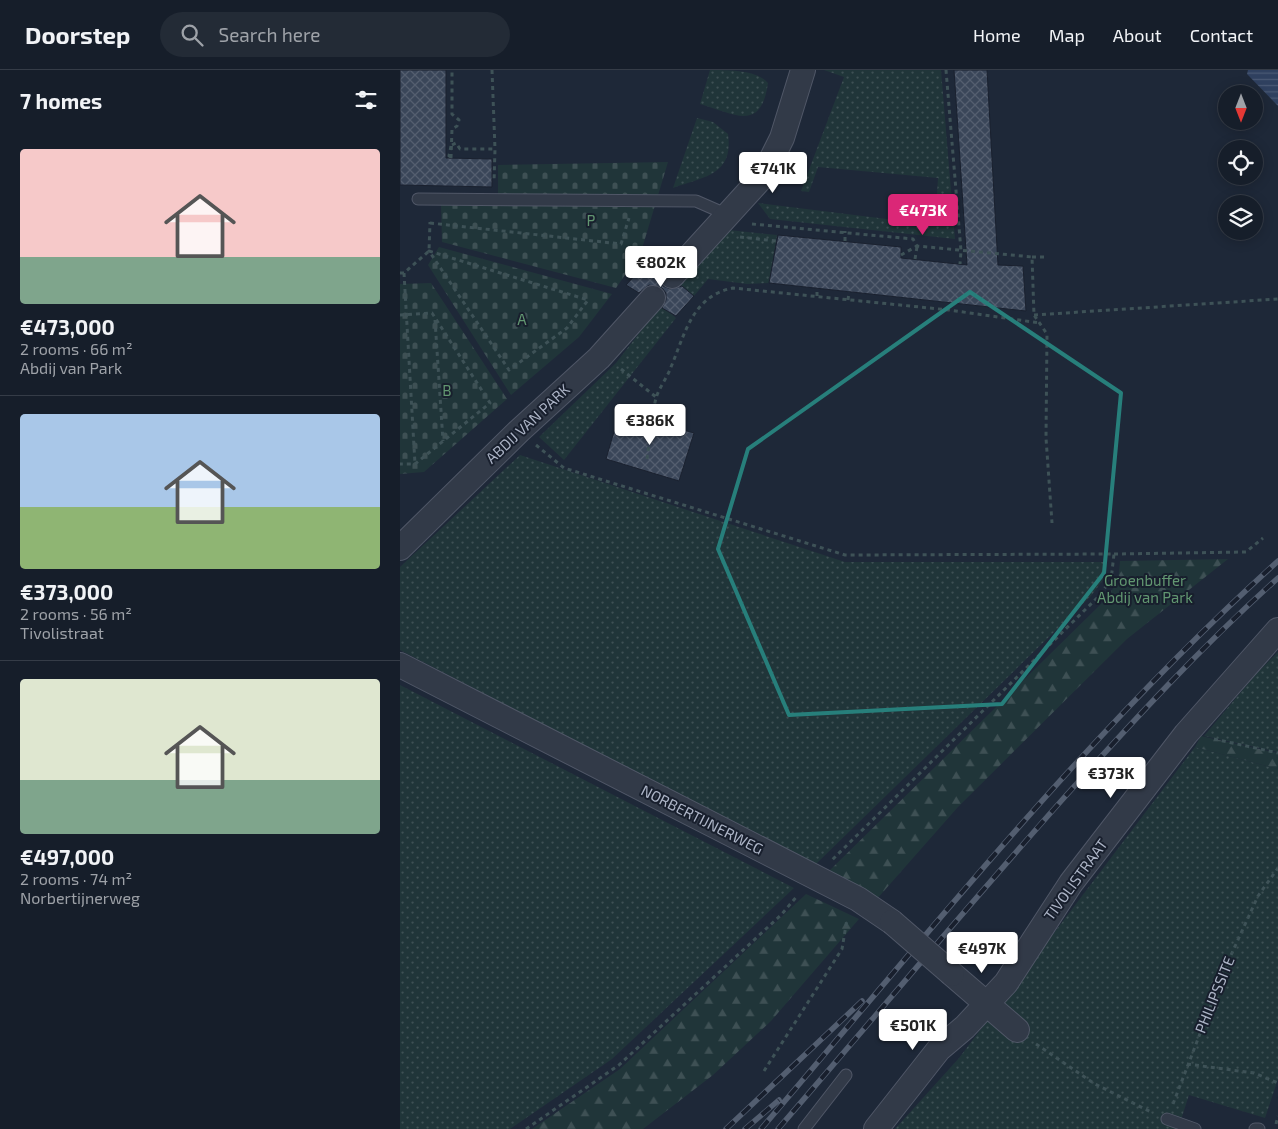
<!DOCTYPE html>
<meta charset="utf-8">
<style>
body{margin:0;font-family:"Exo 2",sans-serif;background:#232b36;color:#f1f3f6;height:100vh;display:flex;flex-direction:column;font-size:19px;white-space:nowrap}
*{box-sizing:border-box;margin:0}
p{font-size:16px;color:#9ea2a8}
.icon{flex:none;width:28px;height:28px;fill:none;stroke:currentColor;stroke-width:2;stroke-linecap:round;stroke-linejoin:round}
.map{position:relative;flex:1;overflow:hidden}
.side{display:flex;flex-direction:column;background:#161e2a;width:400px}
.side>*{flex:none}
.needle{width:32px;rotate:180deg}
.tools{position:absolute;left:818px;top:15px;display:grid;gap:10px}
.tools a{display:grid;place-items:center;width:45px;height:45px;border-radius:50%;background:#161e2a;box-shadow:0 2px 12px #0003,0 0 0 1px #353c47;font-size:25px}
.price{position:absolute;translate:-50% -42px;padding:0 11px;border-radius:5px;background:#fff;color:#222;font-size:16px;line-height:32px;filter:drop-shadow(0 1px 2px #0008)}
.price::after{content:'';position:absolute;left:50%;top:30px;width:15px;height:11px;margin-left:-8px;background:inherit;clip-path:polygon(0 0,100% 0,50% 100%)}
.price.selected{background:#db2777;color:#fff}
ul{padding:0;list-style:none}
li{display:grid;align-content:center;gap:10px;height:265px;padding:0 20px}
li+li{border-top:1px solid #353c47}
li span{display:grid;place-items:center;height:155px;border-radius:5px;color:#555}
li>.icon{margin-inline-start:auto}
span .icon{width:90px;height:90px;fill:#fffc;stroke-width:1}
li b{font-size:21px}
h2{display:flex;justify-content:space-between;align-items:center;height:60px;padding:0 20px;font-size:21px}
header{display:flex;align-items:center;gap:30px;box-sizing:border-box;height:70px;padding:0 25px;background:#161e2a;border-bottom:1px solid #353c47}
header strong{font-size:24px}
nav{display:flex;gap:28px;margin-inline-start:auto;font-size:18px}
.search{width:350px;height:45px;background:#232b36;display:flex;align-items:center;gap:12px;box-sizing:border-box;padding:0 18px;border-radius:28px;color:#9ea2a8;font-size:19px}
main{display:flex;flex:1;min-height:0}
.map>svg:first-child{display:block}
.grass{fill:url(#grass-dots)}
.forest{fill:url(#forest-firs)}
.cemetery{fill:url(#cemetery-stones)}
.water{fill:url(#water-rules)}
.building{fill:url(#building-cross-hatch);stroke:#1a212f}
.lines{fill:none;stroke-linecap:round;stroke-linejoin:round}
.service-casing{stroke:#505767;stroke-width:13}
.minor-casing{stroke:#505767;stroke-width:26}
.path{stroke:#3e5257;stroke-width:3;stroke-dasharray:4 4;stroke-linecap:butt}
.service{stroke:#323a48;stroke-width:11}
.minor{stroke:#323a48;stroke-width:24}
.rail-casing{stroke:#535e70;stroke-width:5.5}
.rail{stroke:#181f2d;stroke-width:4;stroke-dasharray:11;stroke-linecap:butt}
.minor-bridge-casing{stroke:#505767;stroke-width:26;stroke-linecap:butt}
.minor-bridge{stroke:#323a48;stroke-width:24}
.marked{fill:none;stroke:#277f7b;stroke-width:4;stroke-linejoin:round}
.labels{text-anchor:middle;stroke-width:4;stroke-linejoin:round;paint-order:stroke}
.park-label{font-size:15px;fill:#629771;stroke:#181f2d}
.street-label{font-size:15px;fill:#acb4c6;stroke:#181f2d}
</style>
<header>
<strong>Doorstep</strong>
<div class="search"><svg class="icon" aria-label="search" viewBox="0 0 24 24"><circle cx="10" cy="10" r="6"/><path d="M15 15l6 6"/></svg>Search here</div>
<nav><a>Home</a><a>Map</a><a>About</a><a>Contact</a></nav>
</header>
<main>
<section class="side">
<h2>7 homes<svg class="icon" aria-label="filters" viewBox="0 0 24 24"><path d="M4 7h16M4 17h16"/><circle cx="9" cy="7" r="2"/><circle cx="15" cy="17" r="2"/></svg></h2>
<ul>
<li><span style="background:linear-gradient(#f6c9c9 70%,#7fa58c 0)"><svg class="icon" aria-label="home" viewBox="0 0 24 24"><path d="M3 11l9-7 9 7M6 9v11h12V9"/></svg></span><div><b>€473,000</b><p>2 rooms · 66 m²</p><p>Abdij van Park</p></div></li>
<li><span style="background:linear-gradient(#a9c7e8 60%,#8fb573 0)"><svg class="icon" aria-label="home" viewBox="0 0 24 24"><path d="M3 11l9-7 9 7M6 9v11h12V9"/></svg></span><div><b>€373,000</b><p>2 rooms · 56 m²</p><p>Tivolistraat</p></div></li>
<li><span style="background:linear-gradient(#dfe7d0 65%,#7fa58c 0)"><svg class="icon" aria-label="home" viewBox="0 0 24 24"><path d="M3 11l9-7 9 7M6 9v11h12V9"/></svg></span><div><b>€497,000</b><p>2 rooms · 74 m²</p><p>Norbertijnerweg</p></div></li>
</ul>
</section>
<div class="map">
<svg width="878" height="1059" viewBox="0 0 878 1059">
<defs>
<pattern id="grass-dots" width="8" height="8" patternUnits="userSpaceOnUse" patternTransform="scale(1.25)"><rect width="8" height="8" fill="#203539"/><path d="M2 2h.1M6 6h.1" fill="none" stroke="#3e5054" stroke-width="1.8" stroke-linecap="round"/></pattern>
<pattern id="forest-firs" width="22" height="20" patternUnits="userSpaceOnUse" patternTransform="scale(1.25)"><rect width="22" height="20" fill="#203539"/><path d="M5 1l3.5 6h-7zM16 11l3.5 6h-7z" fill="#3e5054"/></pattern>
<pattern id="cemetery-stones" width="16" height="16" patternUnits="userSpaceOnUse" patternTransform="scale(1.25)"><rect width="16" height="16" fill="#203539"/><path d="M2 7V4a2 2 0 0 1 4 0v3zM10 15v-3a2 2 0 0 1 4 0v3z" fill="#3e5054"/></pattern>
<pattern id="water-rules" width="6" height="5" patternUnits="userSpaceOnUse" patternTransform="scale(1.25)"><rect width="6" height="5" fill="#2f405f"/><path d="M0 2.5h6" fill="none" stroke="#4a5974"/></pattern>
<pattern id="building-cross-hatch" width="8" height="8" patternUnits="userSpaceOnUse" patternTransform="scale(1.25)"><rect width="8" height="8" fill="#3a4659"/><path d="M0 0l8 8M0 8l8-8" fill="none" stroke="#545e6f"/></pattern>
</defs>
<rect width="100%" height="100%" fill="#1e2838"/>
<!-- grass -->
<path class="grass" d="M310 0C330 0 357 0 368 13 361 63 335 44 300 34Z
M424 0H541L555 169 370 149 358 133 535 155 538 108 418 97 409 122 401 121 444 7Z
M297 48 313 52 328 64C334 105 304 107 273 118Z
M329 160 377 165 369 213 347 214 308 209 294 226 278 213Z
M261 235 276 248 164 390 139 367 216 293Z
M120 385 445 492H704L703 510 691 526 415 795 0 580V497Z
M878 582V682L804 666 857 603Z
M0 615 394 818 212 989 110 1059H0Z
M795 677 878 699V1009L865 1048 789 1025 778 1059H495L559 988Z"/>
<!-- forest -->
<path class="forest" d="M828 489 727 569 558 737 476 830 428 802 702 533 718 512 720 491Z
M801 666 878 683V699L795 677Z
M406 824 459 849 371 951 313 1005 243 1059H132L220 999Z"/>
<!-- cemetery -->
<path class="cemetery" d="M268 92 241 182 216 218 42 172 41 135 98 136V95Z
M39 177 212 224 179 267 111 325 28 195Z
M31 213 107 329 24 402 0 404V214Z"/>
<!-- water -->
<path class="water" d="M848 0H878V36L847 4Z"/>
<!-- building -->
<path class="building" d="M0 0H46V88L92 89V117L0 115Z
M554 0H587L598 195 623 196 626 241 369 213 378 165 501 177V188L567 195Z
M251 188 261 198 259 210 263 216 270 219 282 216 294 226 276 246 262 238 266 230V223L262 218 249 215 239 223 226 215Z
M220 341 294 363 279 411 206 389Z"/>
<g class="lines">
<!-- service casing -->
<g class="service-casing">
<path id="service" d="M18 129 296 131 328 145
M767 1049 795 1059
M404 1059 446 1005
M855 1059H859"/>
</g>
<!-- minor casing -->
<g class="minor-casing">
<path id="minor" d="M272 206 363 106 382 68 403 0
M0 478 119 361 199 288 253 228
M0 595 458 829 492 852
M552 904 617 960
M476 1059 539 979 565 957 606 913 671 813 786 664 878 560"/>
</g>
<!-- path -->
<path class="path" d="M92 0 95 79
M546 0 561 181 560 194
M52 75 56 73 60 79H95L94 112
M51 76 49 86 51 87
M51 88 52 59 57 56 59 50 52 44V0
M30 153 221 174 229 148
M352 154 513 169 517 176 632 187 634 245 647 264 646 368 652 453
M340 167 376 171
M445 171V161
M29 181 188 230 167 258 109 300Z
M501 185 517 176
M632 187H645
M515 189 517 177
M0 203H4L29 181 30 152
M4 203 15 394
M417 226V218
M448 230 449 222
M0 245 32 243 90 333 15 394H0
M634 245 878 229
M35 250 43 371
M221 299 256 327
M136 375 164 398 445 485 714 484 711 510 697 528 432 790
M247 389C250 369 251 348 256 328 259 318 267 308 271 297 285 264 292 226 333 218L549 240 640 253
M714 484 846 482 863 468
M814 669 878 683
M636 974 695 1014 753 1043
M787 994 854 1003 878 1013
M364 1001 442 879 447 849
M773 1034 826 896 858 826 878 798
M876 1054 878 1046
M126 1059 219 995 381 845 398 825"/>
<!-- service -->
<use href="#service" class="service"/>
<!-- minor -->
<use href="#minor" class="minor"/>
<!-- rail casing -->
<g class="rail-casing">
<path id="rail" d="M326 1059 462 931
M345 1059 379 1030
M361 1059C527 865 688 662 878 491
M378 1059C473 949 566 838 662 730 731 653 801 577 878 508"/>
</g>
<!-- rail -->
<use href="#rail" class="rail"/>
<!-- minor-bridge casing -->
<g class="minor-bridge-casing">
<path id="minor-bridge" d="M492 852 552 904"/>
</g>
<!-- minor-bridge -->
<use href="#minor-bridge" class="minor-bridge"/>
</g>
<!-- marked area -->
<path class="marked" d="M570 222 721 323 704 503 602 634 389 645 318 479 348 379Z"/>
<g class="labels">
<!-- park labels -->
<g class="park-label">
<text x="191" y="156">P</text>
<text x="122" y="255">A</text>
<text x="47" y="326">B</text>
<text x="745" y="516">Groenbuffer<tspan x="745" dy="17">Abdij van Park</tspan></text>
</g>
<!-- street labels -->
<g class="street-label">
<text transform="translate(128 354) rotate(-43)" y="5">ABDIJ VAN PARK</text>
<text transform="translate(302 750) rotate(27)" y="5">NORBERTIJNERWEG</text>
<text transform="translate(676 810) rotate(-54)" y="5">TIVOLISTRAAT</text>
<text transform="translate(815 925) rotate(-68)" y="5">PHILIPSSITE</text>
</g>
</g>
</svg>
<div class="tools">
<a><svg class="needle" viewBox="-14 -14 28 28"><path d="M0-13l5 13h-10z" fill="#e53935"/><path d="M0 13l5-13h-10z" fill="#9ea2a8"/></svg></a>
<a><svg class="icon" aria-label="locate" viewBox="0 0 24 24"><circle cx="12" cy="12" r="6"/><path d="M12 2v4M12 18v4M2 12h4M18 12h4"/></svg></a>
<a><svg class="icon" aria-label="layers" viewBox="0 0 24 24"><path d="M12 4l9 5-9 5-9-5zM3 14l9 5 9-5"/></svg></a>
</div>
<b class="price" style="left:373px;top:124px">€741K</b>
<b class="price selected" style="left:523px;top:166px">€473K</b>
<b class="price" style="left:261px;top:218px">€802K</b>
<b class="price" style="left:250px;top:376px">€386K</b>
<b class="price" style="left:711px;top:729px">€373K</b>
<b class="price" style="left:582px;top:904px">€497K</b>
<b class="price" style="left:513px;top:981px">€501K</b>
</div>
</main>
